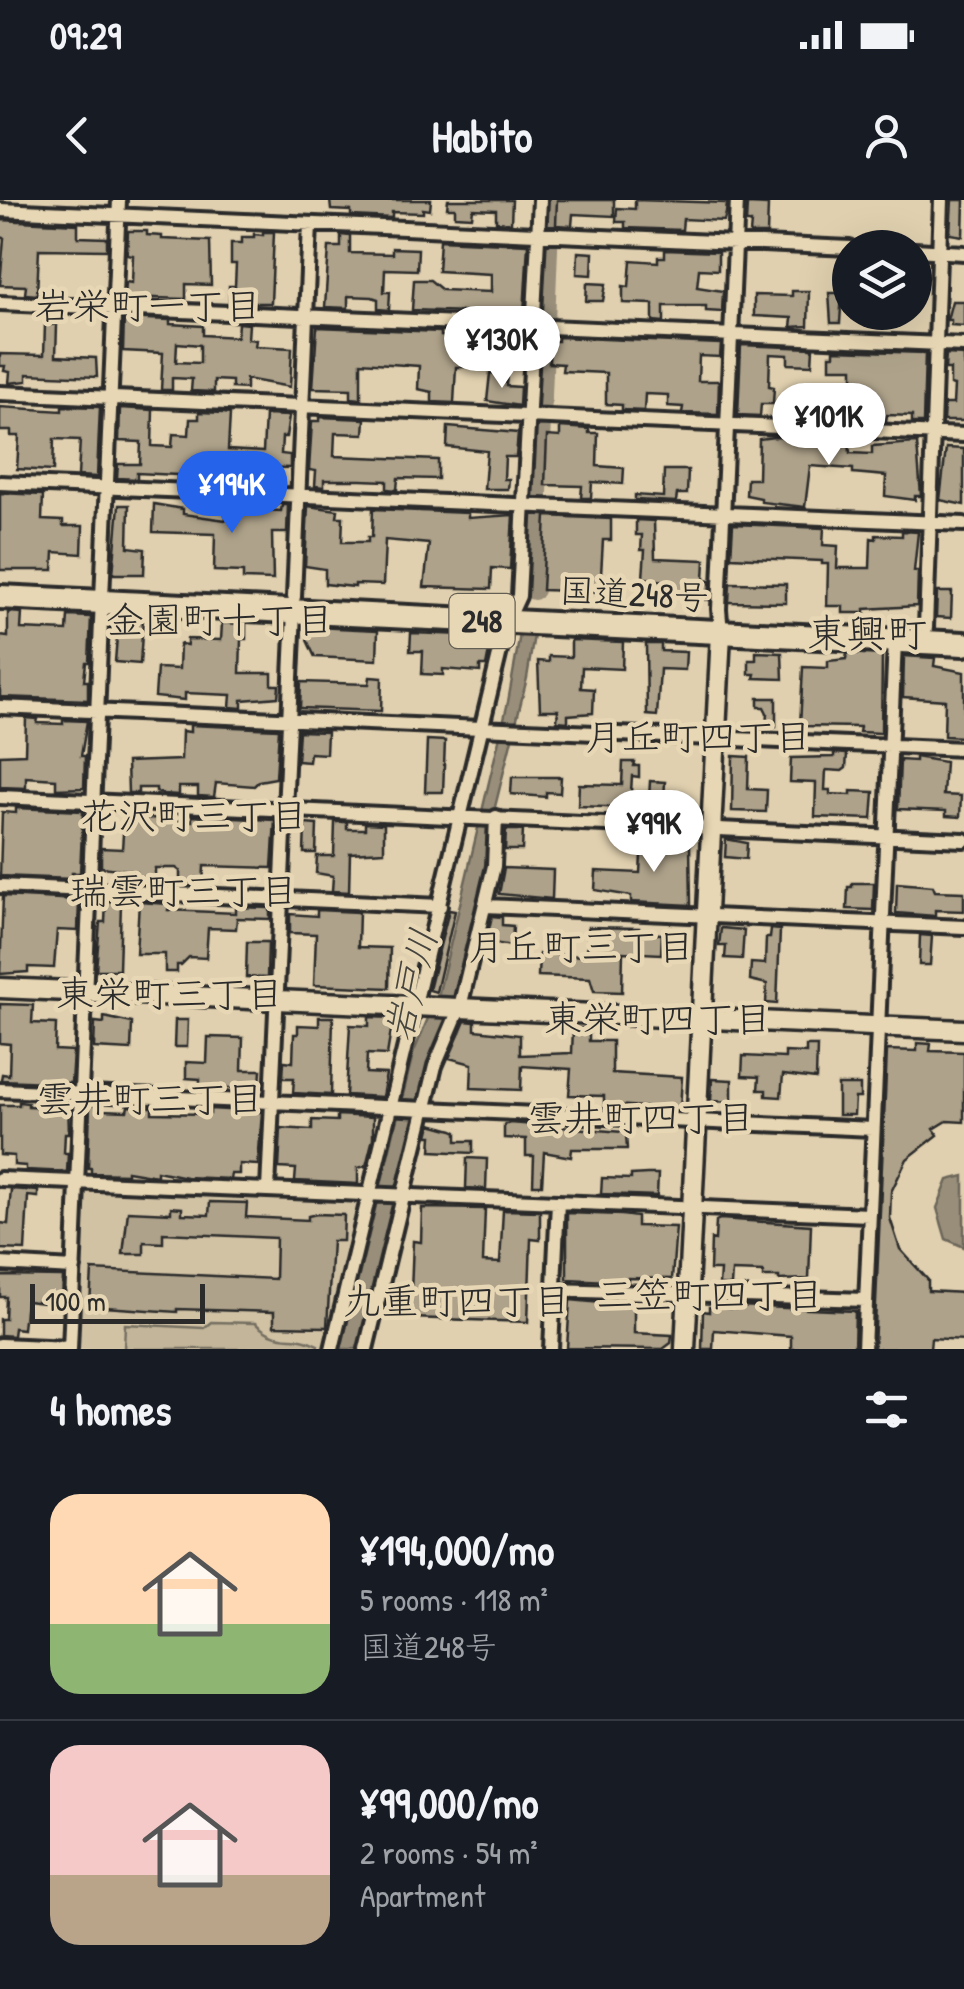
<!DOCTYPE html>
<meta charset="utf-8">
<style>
body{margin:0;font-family:"Patrick Hand","Klee One",sans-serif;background:#20242c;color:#f1f3f6;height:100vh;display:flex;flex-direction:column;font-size:38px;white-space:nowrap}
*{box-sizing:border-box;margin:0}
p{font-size:32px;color:#9ea1a6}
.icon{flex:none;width:55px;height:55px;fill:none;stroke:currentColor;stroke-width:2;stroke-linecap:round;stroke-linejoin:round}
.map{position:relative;height:1149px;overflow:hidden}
.side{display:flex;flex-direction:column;background:#171b24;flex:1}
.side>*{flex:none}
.buttons{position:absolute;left:832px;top:30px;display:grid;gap:20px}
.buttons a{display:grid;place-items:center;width:100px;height:100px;border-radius:50%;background:#171b24;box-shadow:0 10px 40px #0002;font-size:50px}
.scale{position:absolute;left:30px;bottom:25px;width:175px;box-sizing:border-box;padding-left:10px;border:5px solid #2b2b2b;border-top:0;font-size:28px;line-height:35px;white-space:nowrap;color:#2b2b2b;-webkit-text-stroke:8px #e8d7b4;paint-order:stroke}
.price{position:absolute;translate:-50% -85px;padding:0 22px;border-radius:35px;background:#fff;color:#222;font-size:32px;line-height:65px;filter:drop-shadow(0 2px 5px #0008)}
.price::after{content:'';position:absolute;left:50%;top:60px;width:30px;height:22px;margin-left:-15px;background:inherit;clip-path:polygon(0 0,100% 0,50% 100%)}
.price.active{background:#2563eb;color:#fff}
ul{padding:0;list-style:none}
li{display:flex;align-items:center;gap:30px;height:250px;padding:0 50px}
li+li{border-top:2px solid #363941}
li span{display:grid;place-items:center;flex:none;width:280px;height:200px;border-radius:30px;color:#555}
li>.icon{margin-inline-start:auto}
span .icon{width:120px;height:120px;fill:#fffc;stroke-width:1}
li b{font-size:42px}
h2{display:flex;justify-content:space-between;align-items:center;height:120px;padding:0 50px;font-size:42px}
.status{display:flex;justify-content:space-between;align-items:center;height:70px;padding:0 50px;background:#171b24;direction:ltr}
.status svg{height:28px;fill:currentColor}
header{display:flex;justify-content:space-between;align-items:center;height:130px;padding:0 50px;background:#171b24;font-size:45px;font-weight:800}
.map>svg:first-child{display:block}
.built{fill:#d1c2a4}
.green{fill:#c2b599;stroke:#767062;stroke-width:2.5}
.water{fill:#988e7a;stroke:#6c665a;stroke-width:2.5}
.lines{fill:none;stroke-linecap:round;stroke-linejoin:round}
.river{stroke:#988e7a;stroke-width:20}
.building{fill:#aea28a;stroke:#2b2b2b;stroke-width:2.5;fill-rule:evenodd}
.street-casing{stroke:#2b2b2b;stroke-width:20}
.secondary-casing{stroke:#2b2b2b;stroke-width:25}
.highway-casing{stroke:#2b2b2b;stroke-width:30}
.street{stroke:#e8d7b4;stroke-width:12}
.secondary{stroke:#e8d7b4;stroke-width:18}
.highway{stroke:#e8d7b4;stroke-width:22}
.labels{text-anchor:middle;stroke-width:9;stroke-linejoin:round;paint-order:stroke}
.shield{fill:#e8d7b4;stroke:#645f54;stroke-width:2.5}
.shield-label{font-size:32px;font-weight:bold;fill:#2b2b2b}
.street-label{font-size:35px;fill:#2b2b2b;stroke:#e8d7b4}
.neighbourhood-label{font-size:38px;fill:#2b2b2b;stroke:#e8d7b4}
.water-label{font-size:38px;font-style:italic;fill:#46443f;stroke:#e8d7b4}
.quarter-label{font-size:40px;fill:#2b2b2b;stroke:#e8d7b4}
</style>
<div class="status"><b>09:29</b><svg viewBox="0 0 49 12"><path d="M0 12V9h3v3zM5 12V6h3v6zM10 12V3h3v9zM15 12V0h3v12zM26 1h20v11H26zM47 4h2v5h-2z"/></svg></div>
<header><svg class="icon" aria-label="back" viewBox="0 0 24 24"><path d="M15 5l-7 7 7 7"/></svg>Habito<svg class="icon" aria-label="person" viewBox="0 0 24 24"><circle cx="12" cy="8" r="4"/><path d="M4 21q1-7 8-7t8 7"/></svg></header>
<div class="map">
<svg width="964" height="1149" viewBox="0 0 964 1149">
<rect width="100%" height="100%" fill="#e0d0af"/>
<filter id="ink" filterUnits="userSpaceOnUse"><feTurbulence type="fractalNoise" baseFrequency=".01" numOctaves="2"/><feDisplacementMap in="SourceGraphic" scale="20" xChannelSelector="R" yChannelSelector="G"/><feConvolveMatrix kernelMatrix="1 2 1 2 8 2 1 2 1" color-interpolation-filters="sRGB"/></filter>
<g filter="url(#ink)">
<!-- built -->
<path class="built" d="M89 990 357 1002 362 1007 327 1149H76L83 997Z"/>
<!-- green -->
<path class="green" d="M211 1122 255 1123C281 1147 293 1131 318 1145L317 1149H124L125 1124 204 1128Z"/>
<!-- water -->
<path class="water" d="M520 434 534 435 527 478 491 623 489 665 460 793 429 866 360 1149H341L413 854 439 792 508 502Z
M964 976V1047L946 1039 937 1008 948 980Z"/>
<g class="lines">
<!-- river -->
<path class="river" d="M534 390 550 0"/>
</g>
<!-- building -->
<path class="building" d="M330 0H431L430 10 423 9V13L392 12V18L351 16V11L331 10Z
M448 0H512L511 23 496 22V10L473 9 472 17 455 16V8H447Z
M557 0H614V16L573 14 572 26 556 25Z
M635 0 727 3 726 13 724 21 683 19 682 30 625 28V22H616L617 8 635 9Z
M952 0H964L963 36 950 34Z
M747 4 768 5 767 34H750L751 23H746Z
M0 20 78 24V37L107 38V50L39 49 37 95 25 94 26 86 0 85 4 38 0 37Z
M128 31H147V35L162 36V39L210 41 211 85 186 84V99L125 97 126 82 132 83 133 55 127 54Z
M263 32H274L271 103H229V86H235L236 64H231V43H242V37H254V34L263 35Z
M341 35 350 36V53L392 54V48L418 49 417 70 385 69 384 92H390L389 110 378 109V99L372 97 348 96V108L325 107 329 47H341Z
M440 40 528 44 524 114 412 110 414 80H430L442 90 491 92V74L438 71Z
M665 50 718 52V70L699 69 697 87 723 91 722 112 706 111V106H664V122L653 121V104L623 103V86L629 87 631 60 658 62V57H665Z
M578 52 593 53 592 75 577 74Z
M587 83 606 84 603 101H586Z
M792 91H809L808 126 791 127 792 118 754 116V95L792 96Z
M829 93H842L840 123H831Z
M952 101H964V126L951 125V120H947Z
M124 118 170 120V124L203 126V135L237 137 238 123 249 124 248 139 256 140 255 146 292 148 290 187 246 179V189L232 188V181L214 180V192L191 191 192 179 172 178V190H161L163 153 123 151ZM177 143 200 145V163L176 162Z
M45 124 57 125 56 156 96 158 97 177 27 174V181L9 183 10 172 4 171 5 166H0V154L44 155Z
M317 127 441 132V136L473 138 472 167H456L454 203 432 202V192L418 189 419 166 361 162V199L351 198V189L313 188Z
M558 137 721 144 720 157 699 156 698 181H719L718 214 682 213 683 207 668 206V195L645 194 644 211 622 210V205L606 204V173L562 171 563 164 549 163 550 141H558Z
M741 145 813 148 812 165 788 164V155L770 154 769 186 774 187 773 204H761L760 216 738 215Z
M834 150 925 153 923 223H912V216L887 215 886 222 861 221 862 212 846 211V208L821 207 820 219 793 214 794 186 853 187V168H830V155H834Z
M946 154 964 155V221H943L944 204H953L954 186 950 185V169H945Z
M490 173 507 174 506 186 520 187 519 206 487 201Z
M62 206 100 207 97 277 78 276 80 240 54 239 53 271 17 269 19 236H11V231H0V207L62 211Z
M120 208 153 210 152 246 172 247 173 234 189 235 190 219H199V212L224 213 230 214 228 250 263 252 265 215 289 216 286 237H282L281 254 290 255V268L255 267 254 281 177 280V275L137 273V279L117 278 118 264H140L141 242 119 241Z
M320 217 365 219 364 234 335 233 334 256 438 260V279L398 278 397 290 387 289V281L360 280H324V287L315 286 316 271 309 270 312 221H320Z
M448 227 518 233 516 257H505L504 279H509L508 289H484L487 251 447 247Z
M560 227 589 229V233H598L597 266 624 268 623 284 592 282 591 298H581L582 286 545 285 547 236 560 237Z
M774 237 849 240 850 253 872 254V246L917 243 921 296H915V300L885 296 886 276 853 273V269L810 266 805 307 761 302V298L746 295 747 279H758L759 239Z
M946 248 964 249V305L940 300Z
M664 270H688L687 294H677L676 302 635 300V295L663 297Z
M0 293 43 295 42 320 63 321V326H83L82 354 54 352 53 370H0Z
M226 303 262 304V310L281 311 282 305H288L287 333H272L273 380 243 379V372L214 371 215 334 153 332 154 304 183 309V314L226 320Z
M119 305H129L128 347 145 349 144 374H113Z
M308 306 338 310 337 317H343L342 342H368V337H372L373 309 468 313V318L513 315 510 369 492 368 491 389 424 387 429 344 385 340 383 385 355 384V387L325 384V369L305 366Z
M546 316 611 319V340H603L600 392 542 390Z
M636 320 654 321 655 358 705 360 704 380 710 381 709 400 698 399 699 394 676 393V389H665L666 381 643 378 645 350H641L642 335H636Z
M733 324 824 328 823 345 838 346 837 368H870L871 338 876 339V335L902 336V331L918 332 914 371H918L917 406 865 409V413H843V406H827L828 364H822V361L731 357Z
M730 383 786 384V403L729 402Z
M937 392H952L951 418 936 417Z
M8 412 22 413 21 429 67 431 68 416 91 417 89 462H86L84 481H88V500L0 497V436L8 437Z
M118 418 143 419 140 464 115 462 117 436H110L111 427H118Z
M222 423 246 424V439H241L240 473H272V485H279L278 497 242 500V508L230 507 231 495 185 493V500L155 497 157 468 179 469 180 444 187 445V439L221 440Z
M316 427 378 430 377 460 315 457 307 440Z
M411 433 492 436 486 466H480V472L443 469V475L422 474 423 451H410Z
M571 440 623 442 622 469 582 467 581 488 594 489 593 513 568 515V522L557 521 558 510H540L538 461 549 462V456L571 457Z
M646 444H661V451L686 452 685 470 660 469 657 516 647 515Z
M756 452 782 453 783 479 754 478 755 474H749V460H756Z
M847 453 882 455 881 533 859 532 860 527 800 526 803 467 828 468V461L846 459Z
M904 456 935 458 934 466 964 472V537L944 536 945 500 903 497Z
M370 477 382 478 381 511 300 508 301 482 369 484Z
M758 498H776V527H766L767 513 764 507H758Z
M26 518 38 519 37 523 63 524V520L87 521 81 556H85L84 588 56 589V579L26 577V588L0 587V555L25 554Z
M190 525 279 529 276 578 259 581 254 586 216 583 214 597 198 596V587H179V595L163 594 156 592V588H138V593H128L127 562 181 560 182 531 190 532Z
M299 531 327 532 326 554 310 553 309 562 297 561Z
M427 540 445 541 443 592H425Z
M834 553 847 554 846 568 842 571 826 570 825 590H830V594L851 595V591L874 592 872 619 815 617 816 583 790 582 791 558 834 557Z
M733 556 749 557 748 589 767 590 766 612 732 611Z
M915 557 945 562 943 595 961 596 960 617 946 616V611L898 609 900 560 915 561Z
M623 562H635L634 566H639V577L632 576 630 608 578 606 579 584 622 585Z
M512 577H561L560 593 546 592V597L511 594Z
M650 581 665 582 663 617 648 616Z
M16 608 83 611 80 673H72V679L0 676 2 612 16 613Z
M162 614 172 615V620L192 621V616L275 620 272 668 204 666 203 685 180 681V671L176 668H155V683H145V677H135L136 671 101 667V648L122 649 124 619 162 618Z
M335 622H347V629H365V623L384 624V651L350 653 349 692 332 691 333 676 316 673 317 656H334Z
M305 624 317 625 316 653H304Z
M506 630H523L522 650H505Z
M642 636H661L660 644 690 645 691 705 631 702V696L595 690 596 671 640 673Z
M726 639 747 643 746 659 725 657Z
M504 668 553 670 552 699 499 694Z
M852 683H874L873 710 847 709 848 687H852Z
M897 683 933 686 935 691 964 692V711L935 710V716L896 713Z
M3 696 79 700 78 731 57 730 54 768 28 767V772L0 774Z
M106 701 121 702 119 770H96L100 722H105Z
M139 702 169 704 168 710 236 713V707L270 708V719L237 718 236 729 208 728 206 758 189 757 181 765H177V772H165V754H136Z
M317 710 359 712 358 747 390 748 389 788 314 785 316 734 290 733V714L317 716Z
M449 710 455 711 436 792 429 790Z
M492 716 502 717V725L513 726 512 746 486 742Z
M588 727 639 728V733L662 734 661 754 623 752 622 792 594 791 590 778 538 776 539 754 587 756Z
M721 728 744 730 742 759 725 758 726 746H719Z
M771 729 780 730 777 804 766 803 767 784 750 780 751 763 765 764 766 738H770Z
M920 735 932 736 930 765H919Z
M247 742H268L267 778 246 777Z
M0 804 33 805 32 823 56 824 55 850 73 851 71 883 1 880 2 874 9 875 10 844 0 843Z
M104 817 132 823 131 850 94 848 95 822 104 823Z
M319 817H333L331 895 293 893 294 878H283L284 861 293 862 294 834H298V825L319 826Z
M369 817 393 818 387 855 367 854 366 873 386 874 382 897 346 895 350 825 369 826Z
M175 820H188L187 847H174Z
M465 821 475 822V830L520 835V855L572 853 573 828H589V841H612V873L682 877 680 910 604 904V896L569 895 571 869 522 866 521 890 471 888 472 864 449 858Z
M208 837 243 838 242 870H261L260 887 200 889V879L186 878V862L207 863Z
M917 843 931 844 930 851 964 852V922L947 921 934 929 938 935 907 959 891 992 890 1018 900 1049 928 1080V1091L964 1093V1140L931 1138 930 1149H874L887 850 917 851Z
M806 846H817L816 879 783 875 781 897 766 896V890H758L759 877 742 876 743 856 785 858V852L806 853Z
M712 879 732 880V902L711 901Z
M838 885H860V898H855L854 915H838Z
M19 902 28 903V906L47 907V902L68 903 69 933H65L64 953H68L67 972 26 970V966L14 965V956L0 955V905H19Z
M90 905H101V910L127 911 128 906 152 907V913L210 914V909L262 912 258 965 239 964V974H231L230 979 186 977 157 971V976L127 971V974L91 973V968H88Z
M337 915 373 917V938L366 966 358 968V984L295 981 296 969 279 968 281 928 312 930V920L337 921Z
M510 923 623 932 626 934 627 949H572L571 957 544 952 542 985H533L534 956H526V939L504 938V925Z
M431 924 453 930 457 932V941H473V953L431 951 432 936H428Z
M467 958 487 959 486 989 466 988Z
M647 974H658L657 996 601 994 602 978 631 979V975Z
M11 989 38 991V997L28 996 25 1050 0 1049V1023L8 1024Z
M210 1002 247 1003 246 1017 308 1020V1016L317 1014 344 1015 343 1041H332L327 1127 274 1126V1112L177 1109V1112L90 1106 92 1070 275 1079 276 1038 163 1033V1043L144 1042V1054H123L128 1011 171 1013V1007L182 1008V1014L209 1015Z
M422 1008 485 1009 483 1062 500 1063 503 1010 540 1011V1040L531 1039 528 1122 410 1118 413 1041 421 1042Z
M567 1013 622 1015 637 1017V1026L676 1027 672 1079 628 1078V1082L567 1079Z
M720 1019 811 1025 809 1079 779 1080V1077H763V1072L732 1071 731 1086 719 1085 720 1070H710L711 1039 715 1040 716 1021Z
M0 1076 63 1077 62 1105 26 1101 23 1129 14 1128 13 1136 0 1135V1119H5L6 1097H0Z
M570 1100 634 1106V1133L672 1135 671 1143 663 1149 567 1148Z
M737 1106 855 1111 854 1149H791V1136L714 1130 713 1149H702L703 1111 709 1112V1107L735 1109Z"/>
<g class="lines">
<!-- street casing -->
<g class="street-casing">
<path id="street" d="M0 10 850 48
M915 50 964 53
M0 103 964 145
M0 193 964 235
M0 283 964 324
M294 397 310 24
M926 428 941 0
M721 433 719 409 737 0
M0 507 964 549
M0 597 964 640
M0 686 440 706
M485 706 964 727
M0 890 873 929
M0 979 869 1015
M268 990 294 411
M0 1064 74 1068
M554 1090 866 1100
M0 1145 70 1148
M70 1149 119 0
M332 1149 507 422 519 396 540 0
M366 1149 435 866 460 807 494 666 496 617
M551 1149 558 1002
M864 1149 895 441"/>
</g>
<!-- secondary casing -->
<g class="secondary-casing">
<path id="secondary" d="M0 788 964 830
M685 1149 721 433"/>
</g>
<!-- highway casing -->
<g class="highway-casing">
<path id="highway" d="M0 397 964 444"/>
</g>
<!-- street -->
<use href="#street" class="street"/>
<!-- secondary -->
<use href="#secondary" class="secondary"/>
<!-- highway -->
<use href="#highway" class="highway"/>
</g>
</g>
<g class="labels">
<!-- shield labels -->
<rect class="shield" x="449.5" y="394" width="65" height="54" rx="8"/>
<g class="shield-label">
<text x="482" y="432">248</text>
</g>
<!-- street labels -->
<g class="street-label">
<text transform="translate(634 394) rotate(3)" y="12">国道248号</text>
</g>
<!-- neighbourhood labels -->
<g class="neighbourhood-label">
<text x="148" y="119">岩栄町一丁目</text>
<text x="220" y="433">金園町十丁目</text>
<text x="698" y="550">月丘町四丁目</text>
<text x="194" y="629">花沢町三丁目</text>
<text x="184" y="704">瑞雲町三丁目</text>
<text x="581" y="760">月丘町三丁目</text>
<text x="170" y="807">東栄町三丁目</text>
<text x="658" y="832">東栄町四丁目</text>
<text x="150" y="912">雲井町三丁目</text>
<text x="641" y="931">雲井町四丁目</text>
<text x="710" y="1108">三笠町四丁目</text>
<text x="457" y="1114">九重町四丁目</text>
</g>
<!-- water labels -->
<g class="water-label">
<text transform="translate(411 785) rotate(-76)" y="13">岩戸川</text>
</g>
<!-- quarter labels -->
<g class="quarter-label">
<text x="867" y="447">東興町</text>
</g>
</g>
</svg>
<div class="buttons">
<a><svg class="icon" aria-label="layers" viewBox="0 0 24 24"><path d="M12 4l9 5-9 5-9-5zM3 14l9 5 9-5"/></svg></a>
</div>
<div class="scale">100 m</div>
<b class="price" style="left:502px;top:191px">¥130K</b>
<b class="price" style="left:829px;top:268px">¥101K</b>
<b class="price active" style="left:232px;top:336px">¥194K</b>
<b class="price" style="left:654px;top:675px">¥99K</b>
</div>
<section class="side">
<h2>4 homes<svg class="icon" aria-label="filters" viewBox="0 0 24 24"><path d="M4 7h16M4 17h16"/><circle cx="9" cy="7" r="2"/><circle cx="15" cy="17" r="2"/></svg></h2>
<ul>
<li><span style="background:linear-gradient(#ffd9b3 65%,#8fb573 0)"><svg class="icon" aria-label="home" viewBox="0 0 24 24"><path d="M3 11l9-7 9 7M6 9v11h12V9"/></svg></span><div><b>¥194,000/mo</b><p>5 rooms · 118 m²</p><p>国道248号</p></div></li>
<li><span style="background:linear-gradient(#f6c9c9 65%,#b9a48a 0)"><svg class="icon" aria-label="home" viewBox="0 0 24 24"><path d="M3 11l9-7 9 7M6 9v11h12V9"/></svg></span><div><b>¥99,000/mo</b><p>2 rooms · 54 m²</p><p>Apartment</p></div></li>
</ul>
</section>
